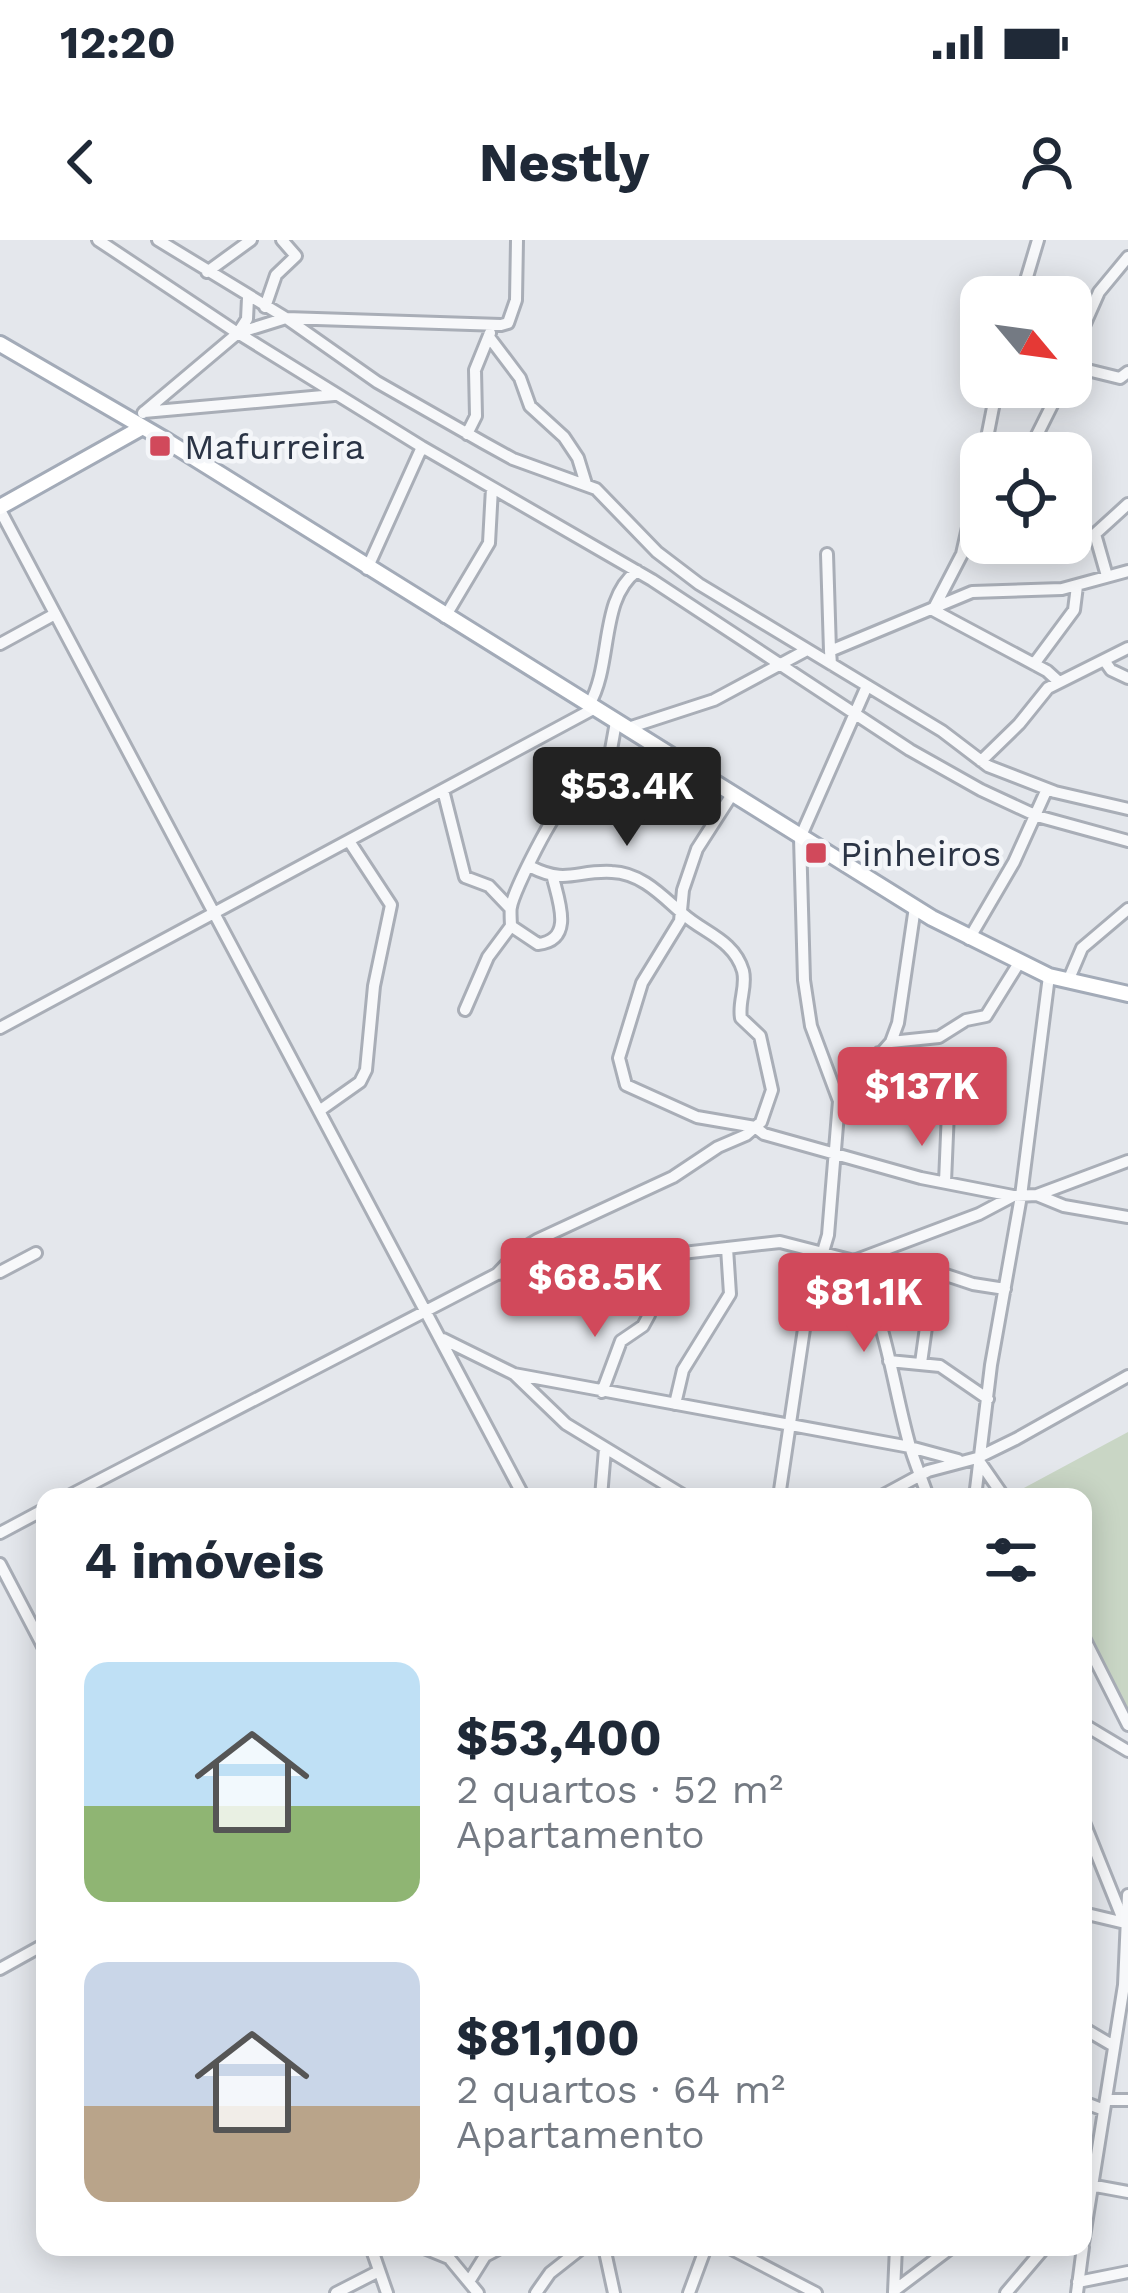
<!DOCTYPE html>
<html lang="pt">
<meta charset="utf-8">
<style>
body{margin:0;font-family:"Work Sans",sans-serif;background:#f6f6f7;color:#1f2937;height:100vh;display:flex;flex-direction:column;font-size:45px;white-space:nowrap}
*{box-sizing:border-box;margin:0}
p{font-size:39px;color:#747a83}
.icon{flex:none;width:66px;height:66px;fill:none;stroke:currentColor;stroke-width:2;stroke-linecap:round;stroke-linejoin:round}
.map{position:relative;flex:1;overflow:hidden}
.panel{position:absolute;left:36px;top:1248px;width:1056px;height:768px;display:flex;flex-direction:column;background:#fff;border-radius:24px;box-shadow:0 6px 30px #0003}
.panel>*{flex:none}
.needle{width:78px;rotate:119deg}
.controls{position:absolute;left:960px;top:36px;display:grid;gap:24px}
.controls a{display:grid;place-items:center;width:132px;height:132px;border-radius:24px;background:#fff;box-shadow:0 6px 30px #0003;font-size:60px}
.price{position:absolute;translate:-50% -102px;padding:0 27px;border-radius:12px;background:#d1495b;color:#fff;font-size:39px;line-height:78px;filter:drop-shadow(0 3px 6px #0008)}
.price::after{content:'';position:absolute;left:50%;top:72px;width:36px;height:27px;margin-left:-18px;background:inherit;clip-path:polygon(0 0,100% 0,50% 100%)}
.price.active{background:#222;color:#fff}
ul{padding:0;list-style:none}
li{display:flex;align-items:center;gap:36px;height:300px;padding:0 48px}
li span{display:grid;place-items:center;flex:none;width:336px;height:240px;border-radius:24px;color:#555}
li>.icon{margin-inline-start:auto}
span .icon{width:144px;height:144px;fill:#fffc;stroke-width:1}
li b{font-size:51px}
h2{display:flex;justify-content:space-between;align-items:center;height:144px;padding:0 48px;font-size:51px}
.status{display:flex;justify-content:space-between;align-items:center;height:84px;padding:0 60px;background:#fff;direction:ltr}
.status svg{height:33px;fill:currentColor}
header{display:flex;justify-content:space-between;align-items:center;height:156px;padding:0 48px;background:#fff;font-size:54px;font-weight:700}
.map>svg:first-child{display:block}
.green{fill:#c9d6c5}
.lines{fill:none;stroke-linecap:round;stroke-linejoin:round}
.minor-casing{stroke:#a9aeb7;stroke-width:16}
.major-casing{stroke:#a3abb8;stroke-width:20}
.minor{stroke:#f7f8fa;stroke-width:10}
.major{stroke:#fff;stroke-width:14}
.poi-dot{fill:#d1495b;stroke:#f4f6f9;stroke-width:4.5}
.labels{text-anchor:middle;stroke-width:9;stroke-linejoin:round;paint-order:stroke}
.poi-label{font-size:36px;fill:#2b3445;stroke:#f4f6f9;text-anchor:start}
</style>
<div class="status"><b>12:20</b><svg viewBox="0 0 49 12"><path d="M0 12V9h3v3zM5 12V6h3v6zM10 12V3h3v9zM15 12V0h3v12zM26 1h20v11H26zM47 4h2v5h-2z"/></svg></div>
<header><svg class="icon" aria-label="back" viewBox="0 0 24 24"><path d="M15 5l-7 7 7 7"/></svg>Nestly<svg class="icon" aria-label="person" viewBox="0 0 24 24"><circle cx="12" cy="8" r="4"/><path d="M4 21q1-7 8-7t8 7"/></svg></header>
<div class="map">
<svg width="1128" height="2053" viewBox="0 0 1128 2053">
<rect width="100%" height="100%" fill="#e4e7ec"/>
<!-- green -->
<path class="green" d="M1128 1192V1479L1083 1395V1257L1009 1256Z"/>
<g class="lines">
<!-- minor casing -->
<g class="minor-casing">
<path id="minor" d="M98 0 233 90 422 207 652 340 910 510 981 550 1037 576 1128 601
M158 0 286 78 501 85 508 83 516 60 517 0
M207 32 251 0
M1021 57 1038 0
M265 67 276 35 296 16 282 0
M238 93 286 78 377 142 484 203 513 219 596 249 657 312 699 344 942 491 988 526 1055 552 1128 569
M489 97 520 138 530 166 564 197 578 218 586 244
M1071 115 1099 52 1128 17
M1071 126 1120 138 1128 132
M144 172 334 155
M143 173 238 93 247 79 248 58
M467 194 476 176 475 130 490 93
M984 213 997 147
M1028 213 1061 147
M0 270 524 1257
M827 314 830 411
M367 329 422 207
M1107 336 1095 294 1128 264
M934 368 962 314 981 230
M931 369 1047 431 1058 441
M445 377 489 303 492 248
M0 404 55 374
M1104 420 1111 430 1128 438
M831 424 830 411 972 352 1062 349 1128 331
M1034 424 1074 370 1077 346
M589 465C613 424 599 359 637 331
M628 488 714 460 805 411
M981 521 1019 484 1048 448 1128 408
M443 550 465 637 489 646 510 668
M731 556 697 609 683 650 680 681 642 743 619 818 626 845 697 877 755 887 764 894 921 938 1013 956 1037 955 1128 921
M511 686 538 704C574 700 559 662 553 638
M969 699 1014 622 1047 549
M1068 741 1082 708 1128 669
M465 770 488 717 511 686C511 684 510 670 511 667 513 652 556 565 569 559 580 553 593 556 604 549L616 482
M0 788 595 468
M891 802 939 797 966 780 986 776 1019 723
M879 813 948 871 945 942
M839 861 811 786 804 740 800 598 867 446
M319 871 360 842 366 830 374 746 391 665 349 601
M1037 955 1064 966 1128 977
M854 1021 979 974 1013 956
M0 1032 36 1013
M497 1034 519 1011 537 1000 673 937 718 907 746 895 761 882 772 850 760 796 741 778C738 762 747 747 743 731 734 700 704 693 683 674 663 657 642 633 612 632 576 630 567 645 531 627
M443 1099 514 1134 910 1207 958 1220
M889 1121 940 1126 988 1159
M921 1123 929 1066 940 1033 973 1044 1005 1049
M514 1134 566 1184 686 1257
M602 1152 621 1101 643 1086 649 1075 661 1014
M675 1164 683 1130 730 1054 727 1008
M977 1218 1004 1257
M67 1257 497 1034 780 1002 854 1021C886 1076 892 1142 909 1203 914 1221 922 1239 928 1257
M601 1257 605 1209
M779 1257 808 1062 828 995 839 861 891 802 898 783 915 667
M880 1257 928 1231 977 1218 1016 1199 1128 1136
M975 1257 991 1125 1021 956 1049 736
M0 1293 45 1269
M0 1324 45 1410
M1083 1396 1128 1485
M1083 1484 1128 1511
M1083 1580 1122 1677
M1083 1673 1125 1683
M0 1729 45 1704
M1083 1788 1112 1805
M1106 1860H1128
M1083 1862 1104 1870
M1084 1948 1090 1945 1128 1952
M1083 2003 1124 1745 1128 1655
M371 2007 387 2053
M422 2007 449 2018 478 2053
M604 2007 614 2053
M728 2007 816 2053
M470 2040 485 2016 502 2007
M1078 2042 1128 2032
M895 2050 952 2007
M894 2052 896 2007
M336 2053 379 2031
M536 2053 550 2033 583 2007
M689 2053 706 2007
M1006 2053 1045 2007
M1077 2053 1083 2007"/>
</g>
<!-- major casing -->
<g class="major-casing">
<path id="major" d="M0 104 167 201 932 678 1049 736 1128 754
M0 267 141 188"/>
</g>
<!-- minor -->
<use href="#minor" class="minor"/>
<!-- major -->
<use href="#major" class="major"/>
</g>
<!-- markers -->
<g class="poi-dot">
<rect x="148" y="194" width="24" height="24" rx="6"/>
<rect x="804" y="601" width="24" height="24" rx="6"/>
</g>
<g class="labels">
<!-- poi labels -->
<g class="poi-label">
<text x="184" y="219">Mafurreira</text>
<text x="840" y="626">Pinheiros</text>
</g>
</g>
</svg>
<div class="controls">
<a><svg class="needle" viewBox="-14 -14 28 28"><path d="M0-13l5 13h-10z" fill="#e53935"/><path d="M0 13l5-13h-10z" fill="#747a83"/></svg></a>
<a><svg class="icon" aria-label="locate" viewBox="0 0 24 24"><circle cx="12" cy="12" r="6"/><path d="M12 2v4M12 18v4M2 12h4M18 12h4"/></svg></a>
</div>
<b class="price active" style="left:627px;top:609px">$53.4K</b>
<b class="price" style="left:922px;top:909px">$137K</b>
<b class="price" style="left:595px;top:1100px">$68.5K</b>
<b class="price" style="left:864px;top:1115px">$81.1K</b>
<section class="panel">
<h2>4 imóveis<svg class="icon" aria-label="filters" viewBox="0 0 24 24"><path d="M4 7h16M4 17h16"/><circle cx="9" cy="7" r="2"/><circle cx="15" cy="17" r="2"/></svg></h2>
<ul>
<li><span style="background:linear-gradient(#bfe0f5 60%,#8fb573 0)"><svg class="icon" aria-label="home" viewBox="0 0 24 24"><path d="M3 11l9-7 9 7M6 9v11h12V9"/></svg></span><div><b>$53,400</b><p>2 quartos · 52 m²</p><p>Apartamento</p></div></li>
<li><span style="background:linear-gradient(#c9d6e8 60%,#b9a48a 0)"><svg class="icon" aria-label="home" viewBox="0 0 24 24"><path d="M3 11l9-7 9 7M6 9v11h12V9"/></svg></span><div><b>$81,100</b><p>2 quartos · 64 m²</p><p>Apartamento</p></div></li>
</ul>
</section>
</div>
